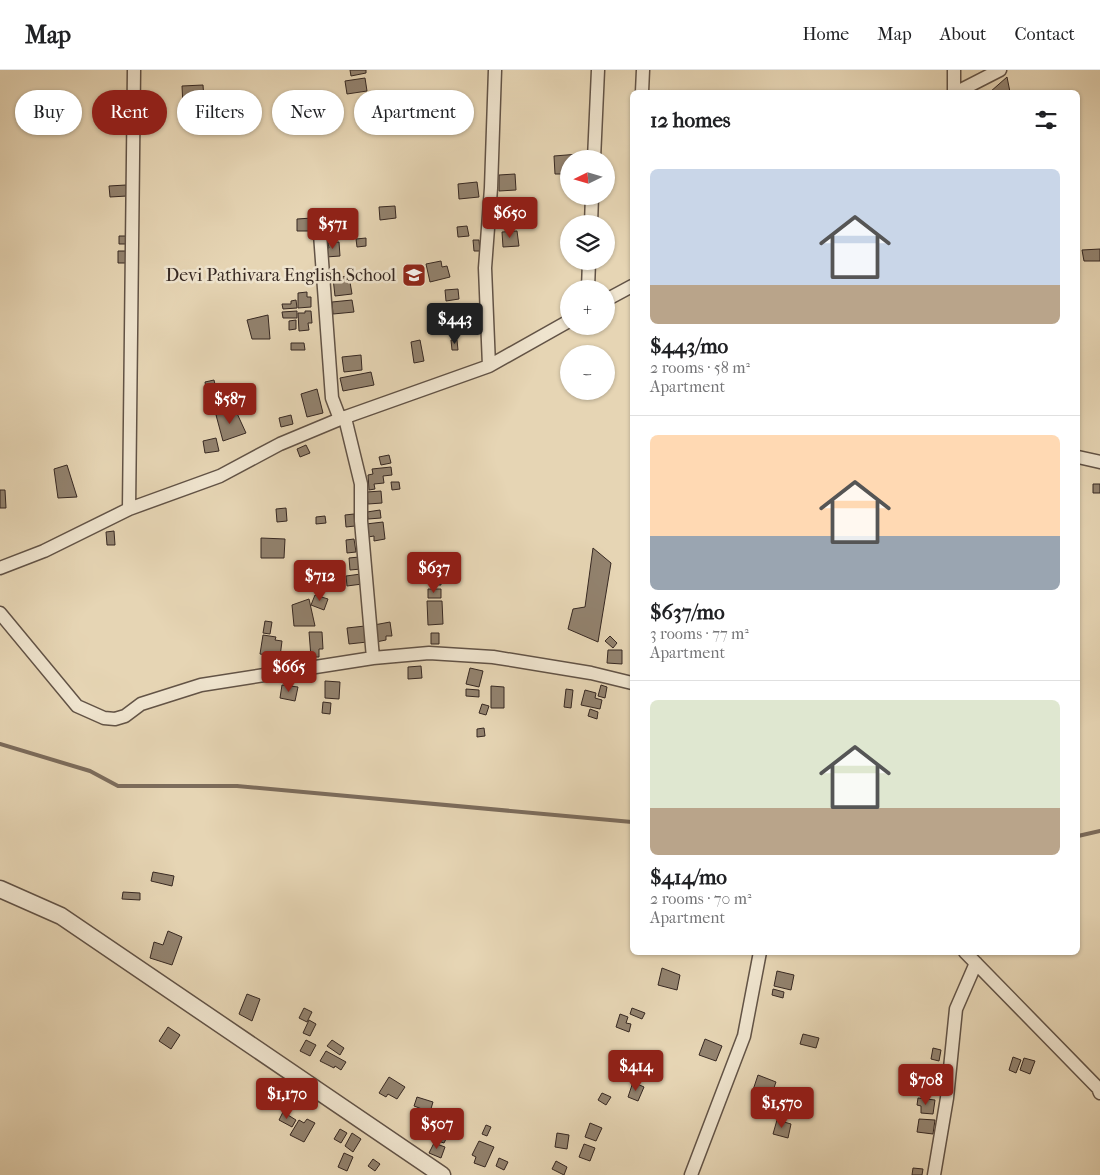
<!DOCTYPE html>
<meta charset="utf-8">
<style>
body{margin:0;font-family:"IM FELL French Canon",serif;background:#f6f6f6;color:#202124;height:100vh;display:flex;flex-direction:column;font-size:19px;white-space:nowrap}
*{box-sizing:border-box;margin:0}
p{font-size:16px;color:#757577}
.icon{flex:none;width:28px;height:28px;fill:none;stroke:currentColor;stroke-width:2;stroke-linecap:round;stroke-linejoin:round}
.map{position:relative;flex:1;overflow:hidden}
.sheet{position:absolute;left:630px;top:20px;width:450px;height:865px;display:flex;flex-direction:column;background:#fff;border-radius:8px;box-shadow:0 1px 4px #0004}
.sheet>*{flex:none}
.banner{position:absolute;left:15px;top:20px;width:475px;height:45px;display:flex;gap:10px}
.needle{width:32px;rotate:265deg}
.buttons{position:absolute;left:560px;top:80px;display:grid;gap:10px}
.buttons a{display:grid;place-items:center;width:55px;height:55px;border-radius:50%;background:#fff;box-shadow:0 1px 4px #0004;font-size:25px}
.price{position:absolute;translate:-50% -42px;padding:0 11px;border-radius:5px;background:#8f2418;color:#fff;font-size:16px;line-height:32px;filter:drop-shadow(0 1px 2px #0008)}
.price::after{content:'';position:absolute;left:50%;top:30px;width:15px;height:11px;margin-left:-8px;background:inherit;clip-path:polygon(0 0,100% 0,50% 100%)}
.price.on{background:#222;color:#fff}
ul{padding:0;list-style:none}
li{display:grid;align-content:center;gap:10px;height:265px;padding:0 20px}
li+li{border-top:1px solid #e0e0e0}
li span{display:grid;place-items:center;height:155px;border-radius:8px;color:#555}
li>.icon{margin-inline-start:auto}
span .icon{width:90px;height:90px;fill:#fffc;stroke-width:1}
li b{font-size:21px}
h2{display:flex;justify-content:space-between;align-items:center;height:60px;padding:0 20px;font-size:21px}
.pill{padding:0 18px;border-radius:22px;background:#fff;box-shadow:0 1px 4px #0004;font-size:18px;line-height:45px}
.pill.on{background:#8f2418;color:#fff}
header{display:flex;align-items:center;gap:30px;box-sizing:border-box;height:70px;padding:0 25px;background:#fff;border-bottom:1px solid #e0e0e0}
header strong{font-size:24px}
nav{display:flex;gap:28px;margin-inline-start:auto;font-size:18px}
.map>svg:first-child{display:block}
.lines{fill:none;stroke-linecap:round;stroke-linejoin:round}
.stream{stroke:#7c6c5c;stroke-width:4}
.building{fill:#92826e;stroke:#362822}
.minor-casing{stroke:#625346;stroke-width:15}
.tertiary-casing{stroke:#625346;stroke-width:19}
.minor{stroke:#efe4ce;stroke-width:12}
.tertiary{stroke:#efe4ce;stroke-width:16}
.labels{text-anchor:middle;stroke-width:5;stroke-linejoin:round;paint-order:stroke}
.poi-label{font-size:18px;fill:#362822;stroke:#efe4ce;text-anchor:end}
</style>
<header>
<strong>Map</strong>
<nav><a>Home</a><a>Map</a><a>About</a><a>Contact</a></nav>
</header>
<div class="map">
<svg width="1100" height="1105" viewBox="0 0 1100 1105">
<rect width="100%" height="100%" fill="#e6d5b4"/>
<filter id="stains"><feTurbulence type="fractalNoise" baseFrequency=".004" numOctaves="4"/><feColorMatrix values="0 0 0 0 .2 0 0 0 0 .09 0 0 0 0 .02 0 0 0 .5 -.17"/></filter>
<radialGradient id="worn" r=".72"><stop offset=".6" stop-color="#630" stop-opacity="0"/><stop offset="1" stop-color="#630" stop-opacity=".3"/></radialGradient>
<g class="lines">
<!-- stream -->
<path class="stream" d="M0 674 90 701 118 716H237L632 752
M1078 766 1100 761"/>
</g>
<!-- building -->
<path class="building" d="M350 0H366V3L351 6Z
M1007 7 1010 22H990Z
M365 8 367 21 347 24 345 11Z
M203 15 205 43 193 44 194 55 184 56 182 16Z
M129 32V52H113L112 33Z
M381 34 383 57H367L366 35Z
M579 84V89H569V104H555L554 86Z
M515 104 516 120 499 121V105Z
M477 112 479 127 459 129 458 114Z
M126 115 127 126 110 127 109 116Z
M395 136 396 148 380 150 379 137Z
M312 148 313 156H309V161H297V149Z
M467 156 469 166 458 167 457 157Z
M517 161 519 176 503 177 502 162Z
M119 166H129V174H119Z
M366 168V176L357 177 356 169Z
M473 170H479L480 181H474Z
M339 172 340 186 326 187V178H329L328 173Z
M1100 179V191H1084L1082 180Z
M118 181H130V193H118Z
M441 191 442 197 447 196 450 207 430 212 426 194Z
M349 206 352 224 335 226 333 208Z
M458 219 459 229 446 231 445 220Z
M307 222V227H311V237L298 238V223Z
M296 230 297 238 283 239 282 234H291V231Z
M352 230 354 242 333 244 332 232Z
M297 241V248H283L282 242Z
M305 241H311L312 253H308L309 260 299 261 298 243H305Z
M268 245 270 269H252L247 250Z
M296 250V259L289 260V251Z
M420 270 424 291 414 293 411 272Z
M451 270H457L458 280H452Z
M291 273H304L305 280H291Z
M361 285 362 300 344 302 342 287Z
M371 302 374 315 343 321 340 308Z
M214 310 217 323 207 325 205 312Z
M317 319 323 343 307 347 301 324Z
M235 339 246 363 223 371 216 345Z
M291 345 293 354 281 357 279 348Z
M216 368 219 381 205 383 203 371Z
M306 375 310 383 300 387 297 379Z
M389 385 391 393 381 395 379 387Z
M67 395 77 427 58 428 54 399Z
M391 397 392 405 383 406 384 413 374 414 375 419 369 420 368 405 373 404 372 399Z
M391 412H399L400 419 392 420Z
M1093 414H1100V423H1093Z
M0 420H5L6 438H0Z
M381 421 382 433 368 434 367 422Z
M286 438 287 451 277 452 276 439Z
M380 440 381 448 368 449 367 442Z
M354 444 355 456 346 457 345 445Z
M325 446 326 453 316 454V447Z
M383 452 385 469 374 471V466L368 467 366 454Z
M114 461 115 475H107L106 462Z
M261 468 285 469 284 488H261Z
M354 469 356 482 347 483 346 470Z
M593 478 611 493 598 572 568 559 573 539 585 537Z
M359 487 361 499 350 500 349 488Z
M361 504 362 514 347 516 346 506Z
M441 507V515H430L429 508Z
M428 519H441V528H428Z
M315 525 328 529 324 540 311 535Z
M309 529 315 556H294L292 535Z
M427 531H442L443 554 428 555Z
M265 551 272 552 270 564 263 563Z
M390 552 392 566H386V570L376 572 374 555Z
M365 556 367 572 349 574 347 558Z
M309 562H322L323 579H319V587H311Z
M431 563H439V574H431Z
M263 565 276 567 275 570 282 571 280 587 260 584Z
M610 566 617 573 613 578 605 571Z
M608 580H622V594L607 593Z
M421 596 422 608 408 609V597Z
M470 598 483 601 479 617 466 614Z
M325 611 340 612 339 629 325 628Z
M282 615 298 617 295 631 280 628Z
M601 615 607 617 605 628 598 626Z
M491 616 504 617V638H491Z
M466 619 479 620V627L466 626Z
M566 619 573 620 571 638 564 637Z
M585 620 596 623 595 628 602 630 600 639 581 635Z
M323 632 331 633 330 644 322 643Z
M482 634 489 636 486 645 479 643Z
M590 639 598 642 597 649 588 646Z
M484 658 485 666 477 667V659Z
M153 802 174 806 172 816 151 811Z
M123 822 140 823V830L122 829Z
M168 861 182 867 172 895 150 888 154 872 163 875Z
M662 898 680 905 677 920 658 915Z
M777 901 794 905 791 920 774 916Z
M773 919 784 922 783 928 772 925Z
M247 924 260 929 252 951 239 944Z
M304 938 312 942 307 952 299 948Z
M632 938 645 943 642 949 630 944Z
M620 944 628 947 626 953 631 954 629 962 616 957Z
M309 950 316 954 310 966 303 963Z
M168 957 180 965 171 979 159 971Z
M803 964 819 968 816 978 800 974Z
M705 969 722 976 716 991 699 985Z
M306 970 316 975 310 986 300 981Z
M332 970 344 978 340 985 327 976Z
M933 978 941 980 939 991 931 989Z
M326 981 346 992 341 1000 335 996 334 998 320 991Z
M1013 987 1021 990 1016 1003 1009 1000Z
M1024 988 1035 991 1030 1004 1020 1000Z
M758 1005 776 1012 770 1029 752 1023Z
M389 1007 405 1017 397 1029 388 1024 386 1027 379 1023Z
M633 1012 644 1017 638 1031 628 1027Z
M602 1023 611 1027 606 1035 598 1030Z
M417 1027 433 1032 430 1042 414 1036Z
M918 1028 935 1030 933 1044 921 1043V1036L917 1035Z
M283 1042 296 1050 292 1057 279 1050Z
M307 1049 315 1053 304 1072 290 1065 299 1050 304 1053Z
M919 1049 935 1050 933 1064 917 1062Z
M446 1050 454 1053 449 1064 442 1061Z
M777 1050 791 1054 788 1068 773 1064Z
M590 1053 602 1058 596 1071 585 1067Z
M486 1055 491 1057 487 1066 482 1064Z
M340 1059 347 1063 341 1073 334 1069Z
M439 1061 448 1065 444 1073 435 1070Z
M352 1063 361 1069 353 1082 345 1076Z
M557 1063 569 1065 567 1079 555 1077Z
M479 1071 494 1077 485 1097 474 1093 476 1087 472 1085Z
M434 1073 445 1077 441 1088 429 1083Z
M584 1074 595 1078 590 1091 579 1087Z
M344 1083 353 1087 347 1101 338 1097Z
M499 1088 508 1092 504 1100 496 1096Z
M373 1089 380 1094 375 1101 368 1096Z
M556 1091 567 1097 564 1105 552 1099Z
M913 1098 923 1099 922 1105H912Z"/>
<g class="lines">
<!-- minor casing -->
<g class="minor-casing">
<path id="minor" d="M954 0V22
M642 22 643 0
M957 22 1000 0
M594 89 598 0
M319 150 332 328 340 349
M591 154 592 126
M588 219 589 191
M606 230 632 216
M489 296 485 198 491 118 495 0
M345 348 361 414V451L373 588
M1078 387 1100 392
M129 439 134 0
M0 498 44 481 129 439 220 406 280 374 340 349 489 296 569 251
M0 543 77 636 104 648 115 649 125 646 141 634 201 615 373 588 429 583 493 587 591 603 632 613
M965 882 1098 1018 1100 1023
M691 1105 744 966 760 882
M934 1105 947 1028 956 939 976 893"/>
</g>
<!-- tertiary casing -->
<g class="tertiary-casing">
<path id="tertiary" d="M0 819 61 846 442 1105"/>
</g>
<!-- minor -->
<use href="#minor" class="minor"/>
<!-- tertiary -->
<use href="#tertiary" class="tertiary"/>
</g>
<!-- icons -->
<defs>
<g id="school-square" transform="scale(1.25)"><rect x="-9" y="-9" width="18" height="18" rx="4" fill="#8f2418" stroke="#efe4ce"/><path d="M0-5L7-2L0 1L-7-2ZM-4 1L0 2.5L4 1V4Q0 6-4 4Z" fill="#fff"/></g>
</defs>
<g fill-rule="evenodd">
<use href="#school-square" x="414" y="205"/>
</g>
<g class="labels">
<!-- poi labels -->
<g class="poi-label">
<text x="396" y="211">Devi Pathivara English School</text>
</g>
</g>
<rect width="100%" height="100%" filter="url(#stains)"/>
<rect width="100%" height="100%" fill="url(#worn)"/>
</svg>
<div class="buttons">
<a><svg class="needle" viewBox="-14 -14 28 28"><path d="M0-13l5 13h-10z" fill="#e53935"/><path d="M0 13l5-13h-10z" fill="#757577"/></svg></a>
<a><svg class="icon" aria-label="layers" viewBox="0 0 24 24"><path d="M12 4l9 5-9 5-9-5zM3 14l9 5 9-5"/></svg></a>
<a>+</a>
<a>−</a>
</div>
<b class="price" style="left:510px;top:169px">$650</b>
<b class="price" style="left:333px;top:180px">$571</b>
<b class="price on" style="left:455px;top:275px">$443</b>
<b class="price" style="left:230px;top:355px">$587</b>
<b class="price" style="left:434px;top:524px">$637</b>
<b class="price" style="left:320px;top:532px">$712</b>
<b class="price" style="left:289px;top:623px">$665</b>
<b class="price" style="left:636px;top:1022px">$414</b>
<b class="price" style="left:926px;top:1036px">$708</b>
<b class="price" style="left:287px;top:1050px">$1,170</b>
<b class="price" style="left:782px;top:1059px">$1,570</b>
<b class="price" style="left:437px;top:1080px">$507</b>
<div class="banner">
<a class="pill">Buy</a>
<a class="pill on">Rent</a>
<a class="pill">Filters</a>
<a class="pill">New</a>
<a class="pill">Apartment</a>
</div>
<section class="sheet">
<h2>12 homes<svg class="icon" aria-label="filters" viewBox="0 0 24 24"><path d="M4 7h16M4 17h16"/><circle cx="9" cy="7" r="2"/><circle cx="15" cy="17" r="2"/></svg></h2>
<ul>
<li><span style="background:linear-gradient(#c9d6e8 75%,#b9a48a 0)"><svg class="icon" aria-label="home" viewBox="0 0 24 24"><path d="M3 11l9-7 9 7M6 9v11h12V9"/></svg></span><div><b>$443/mo</b><p>2 rooms · 58 m²</p><p>Apartment</p></div></li>
<li><span style="background:linear-gradient(#ffd9b3 65%,#9aa5b1 0)"><svg class="icon" aria-label="home" viewBox="0 0 24 24"><path d="M3 11l9-7 9 7M6 9v11h12V9"/></svg></span><div><b>$637/mo</b><p>3 rooms · 77 m²</p><p>Apartment</p></div></li>
<li><span style="background:linear-gradient(#dfe7d0 70%,#b9a48a 0)"><svg class="icon" aria-label="home" viewBox="0 0 24 24"><path d="M3 11l9-7 9 7M6 9v11h12V9"/></svg></span><div><b>$414/mo</b><p>2 rooms · 70 m²</p><p>Apartment</p></div></li>
</ul>
</section>
</div>
